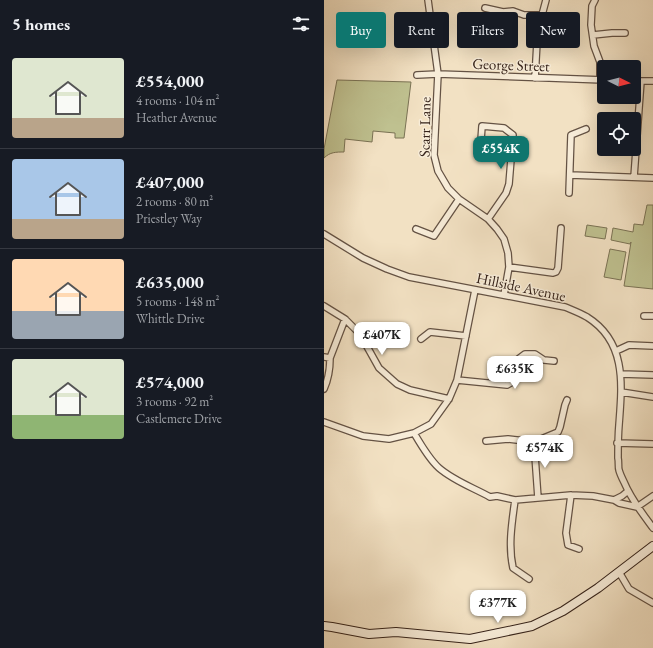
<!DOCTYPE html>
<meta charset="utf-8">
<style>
body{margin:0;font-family:"EB Garamond",serif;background:#242831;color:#f1f3f6;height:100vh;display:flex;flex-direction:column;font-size:15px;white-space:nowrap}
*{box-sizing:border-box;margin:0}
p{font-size:13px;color:#9ea1a6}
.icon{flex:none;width:22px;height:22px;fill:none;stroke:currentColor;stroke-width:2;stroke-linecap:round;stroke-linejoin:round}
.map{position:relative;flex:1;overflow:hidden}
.panel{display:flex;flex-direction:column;background:#171b24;width:324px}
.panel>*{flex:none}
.top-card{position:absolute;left:12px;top:12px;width:257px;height:36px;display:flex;gap:8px}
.needle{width:26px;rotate:96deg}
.buttons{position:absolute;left:273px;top:60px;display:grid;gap:8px}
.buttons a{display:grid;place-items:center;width:44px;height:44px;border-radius:4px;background:#171b24;box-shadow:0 4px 16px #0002;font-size:20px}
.price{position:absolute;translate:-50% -34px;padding:0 9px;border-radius:8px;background:#fff;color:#222;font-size:13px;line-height:26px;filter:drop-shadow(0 1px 2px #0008)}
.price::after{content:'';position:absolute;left:50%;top:24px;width:12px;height:9px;margin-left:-6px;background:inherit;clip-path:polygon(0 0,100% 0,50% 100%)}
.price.current{background:#0f766e;color:#fff}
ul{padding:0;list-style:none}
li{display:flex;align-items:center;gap:12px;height:100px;padding:0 12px}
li+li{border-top:1px solid #363941}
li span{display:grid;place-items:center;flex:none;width:112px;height:80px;border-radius:4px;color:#555}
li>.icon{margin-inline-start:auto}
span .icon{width:48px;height:48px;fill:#fffc;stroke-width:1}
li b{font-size:17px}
h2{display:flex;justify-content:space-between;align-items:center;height:48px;padding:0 12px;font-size:17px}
.pill{padding:0 14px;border-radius:4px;background:#171b24;box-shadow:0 4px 16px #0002;font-size:14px;line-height:36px}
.pill.current{background:#0f766e;color:#fff}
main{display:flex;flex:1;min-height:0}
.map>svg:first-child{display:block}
.green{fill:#bfc190;stroke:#7a7254}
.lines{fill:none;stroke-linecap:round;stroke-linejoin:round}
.street-casing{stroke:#645244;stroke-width:8}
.secondary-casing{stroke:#352219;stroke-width:10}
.street{stroke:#f7ecd8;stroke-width:5.5}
.secondary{stroke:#f7ecd8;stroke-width:8}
.labels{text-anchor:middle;stroke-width:3;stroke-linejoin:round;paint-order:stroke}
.street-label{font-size:15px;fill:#352219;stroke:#f7ecd8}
</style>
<main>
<section class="panel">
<h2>5 homes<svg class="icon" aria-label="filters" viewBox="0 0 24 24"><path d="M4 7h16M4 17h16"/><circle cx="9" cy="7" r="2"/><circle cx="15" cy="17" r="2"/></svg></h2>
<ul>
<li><span style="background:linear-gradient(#dfe7d0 75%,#b9a48a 0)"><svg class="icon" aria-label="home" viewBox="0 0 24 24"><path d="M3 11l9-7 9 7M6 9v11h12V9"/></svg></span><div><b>£554,000</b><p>4 rooms · 104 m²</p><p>Heather Avenue</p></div></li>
<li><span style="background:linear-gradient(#a9c7e8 75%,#b9a48a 0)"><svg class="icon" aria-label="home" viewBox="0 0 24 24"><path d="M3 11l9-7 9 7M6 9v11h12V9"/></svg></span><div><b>£407,000</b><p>2 rooms · 80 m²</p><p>Priestley Way</p></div></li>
<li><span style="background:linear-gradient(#ffd9b3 65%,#9aa5b1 0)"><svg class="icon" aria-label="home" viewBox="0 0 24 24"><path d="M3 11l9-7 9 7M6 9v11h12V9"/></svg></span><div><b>£635,000</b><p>5 rooms · 148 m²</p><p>Whittle Drive</p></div></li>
<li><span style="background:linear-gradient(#dfe7d0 70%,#8fb573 0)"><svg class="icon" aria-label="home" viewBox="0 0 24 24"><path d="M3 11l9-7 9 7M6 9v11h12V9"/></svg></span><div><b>£574,000</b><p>3 rooms · 92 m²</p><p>Castlemere Drive</p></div></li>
</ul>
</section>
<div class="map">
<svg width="329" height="648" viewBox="0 0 329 648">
<rect width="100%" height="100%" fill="#f2e1c3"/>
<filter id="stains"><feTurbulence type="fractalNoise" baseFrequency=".005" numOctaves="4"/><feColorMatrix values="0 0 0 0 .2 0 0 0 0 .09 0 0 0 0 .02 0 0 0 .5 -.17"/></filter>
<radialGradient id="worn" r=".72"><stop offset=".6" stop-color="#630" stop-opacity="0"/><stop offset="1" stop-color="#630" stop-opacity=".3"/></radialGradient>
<!-- green -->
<path class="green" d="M13 80 87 82 80 138H71V133L49 131 48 142 21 139 20 152C12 152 6 152 0 158V149Z
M323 205H329V289L300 286 307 242 306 244 287 240 289 228 309 232 310 224 319 225Z
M263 225 283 228 281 239 261 236Z
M286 249 302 252 297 280 280 277Z"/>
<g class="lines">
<!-- street casing -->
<g class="street-casing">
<path id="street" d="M104 0 114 74 110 155 114 171 124 188 135 199 164 219 173 229 180 239 184 253 185 267 180 295
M271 0 268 6 267 25 270 46 276 62V80
M161 8 179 12 189 11 200 15H218
M269 35 288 33H301
M93 75 114 74 280 80
M211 78 213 42 219 32 220 21 218 15 222 0
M310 81H329
M157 140 158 126 180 128 189 135 185 184 182 193 164 219
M246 175 329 178
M310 177 317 81
M245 193 247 135 262 129
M92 229 110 236 135 199
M0 234 39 258 63 269 85 277 241 307C248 310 256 313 263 317 303 342 298 385 295 425 294 436 294 447 294 458 295 462 294 467 295 470 296 474 298 478 300 482 307 499 318 513 329 528
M185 267 229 273 232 272 234 268 237 228
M0 306 21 319 36 334 55 368 73 384 86 390 125 399
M320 316H329
M97 339 106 332 142 336
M292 351 305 345 329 346
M0 357 6 358
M297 374 329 375
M133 380 183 385 190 381 193 360 201 354H211L220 360 230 361
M0 389C4 380 6 369 6 358L21 319
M297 392 329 397
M0 422 39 436 65 439 90 433 107 424 125 399 133 380 151 290
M90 433C97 445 105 459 115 468 130 481 150 488 166 497L173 496 191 500 247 495 269 496 290 500 295 503 313 507 329 496
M162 441 184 439 210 442 234 432 236 427 241 405 243 400
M210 442 214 498
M293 443 329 444
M247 495 242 533 244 545 255 549
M191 500C188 522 184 546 189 568L205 579
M290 500 298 496 304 491
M295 572 305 589 329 603"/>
</g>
<!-- secondary casing -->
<g class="secondary-casing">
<path id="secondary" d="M0 626 8 627 45 634 72 632 146 639 208 626 239 611 274 588 329 546"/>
</g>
<!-- street -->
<use href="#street" class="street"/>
<!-- secondary -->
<use href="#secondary" class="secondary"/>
</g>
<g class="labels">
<!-- street labels -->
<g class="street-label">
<text transform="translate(187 65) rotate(2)" y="5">George Street</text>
<text transform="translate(101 127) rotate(-89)" y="5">Scarr Lane</text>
<text transform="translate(197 287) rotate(12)" y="5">Hillside Avenue</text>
</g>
</g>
<rect width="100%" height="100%" filter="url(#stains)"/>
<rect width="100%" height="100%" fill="url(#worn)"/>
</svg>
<div class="buttons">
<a><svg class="needle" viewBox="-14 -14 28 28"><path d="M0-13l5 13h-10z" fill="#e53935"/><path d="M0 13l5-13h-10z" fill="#9ea1a6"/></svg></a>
<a><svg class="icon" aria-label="locate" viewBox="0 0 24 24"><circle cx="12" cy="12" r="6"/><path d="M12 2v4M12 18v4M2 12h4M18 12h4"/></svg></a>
</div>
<b class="price current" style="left:177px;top:170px">£554K</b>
<b class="price" style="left:58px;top:356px">£407K</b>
<b class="price" style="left:191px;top:390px">£635K</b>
<b class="price" style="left:221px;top:469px">£574K</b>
<b class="price" style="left:174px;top:624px">£377K</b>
<div class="top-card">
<a class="pill current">Buy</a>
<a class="pill">Rent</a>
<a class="pill">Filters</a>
<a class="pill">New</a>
</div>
</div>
</main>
